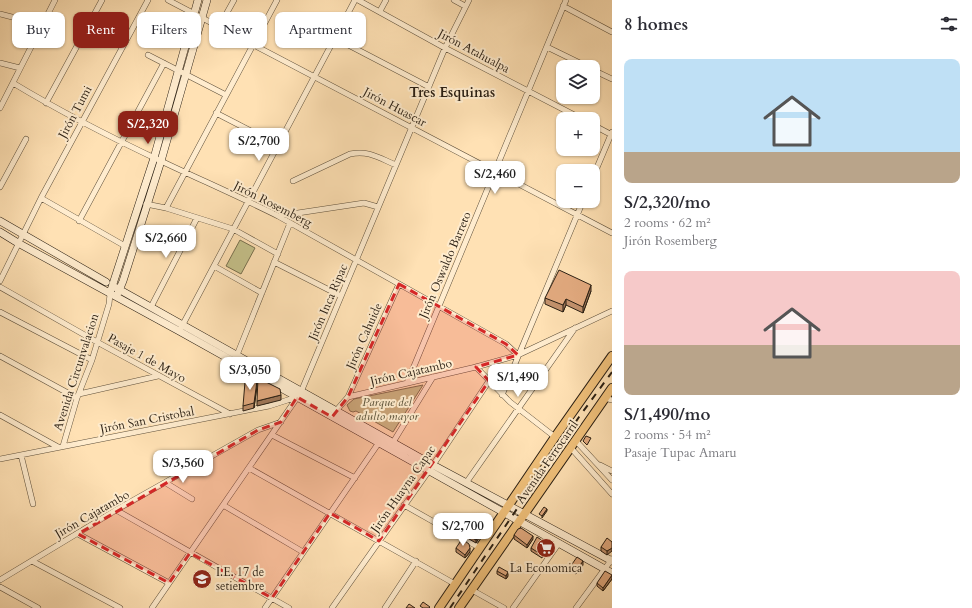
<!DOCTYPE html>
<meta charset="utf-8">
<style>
body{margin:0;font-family:Cardo,serif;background:#f2f2f3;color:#2b2b33;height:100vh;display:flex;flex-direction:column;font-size:15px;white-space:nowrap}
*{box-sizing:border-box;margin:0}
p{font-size:13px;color:#7c7c81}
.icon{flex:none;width:22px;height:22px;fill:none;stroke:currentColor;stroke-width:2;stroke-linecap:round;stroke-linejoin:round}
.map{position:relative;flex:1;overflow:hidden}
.panel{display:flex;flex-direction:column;background:#fff;width:360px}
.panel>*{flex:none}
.guide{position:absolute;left:12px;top:12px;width:380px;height:36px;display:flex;gap:8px}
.fabs{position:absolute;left:556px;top:60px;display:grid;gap:8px}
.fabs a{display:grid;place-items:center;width:44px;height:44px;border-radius:8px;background:#fff;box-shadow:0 1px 3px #0004;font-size:20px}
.price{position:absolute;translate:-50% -34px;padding:0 9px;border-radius:8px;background:#fff;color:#222;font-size:13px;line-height:26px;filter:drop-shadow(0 1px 2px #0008)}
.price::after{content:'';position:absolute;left:50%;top:24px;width:12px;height:9px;margin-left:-6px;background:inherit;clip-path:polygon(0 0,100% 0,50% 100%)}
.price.selected{background:#8f2418;color:#fff}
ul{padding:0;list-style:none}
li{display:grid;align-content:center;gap:8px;height:212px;padding:0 12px}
li span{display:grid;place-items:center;height:124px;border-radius:8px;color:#555}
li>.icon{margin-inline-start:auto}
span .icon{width:72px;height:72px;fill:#fffc;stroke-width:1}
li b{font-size:17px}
h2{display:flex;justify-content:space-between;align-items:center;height:48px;padding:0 12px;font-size:17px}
.chip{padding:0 14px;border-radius:8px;background:#fff;box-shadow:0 1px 3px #0004;font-size:14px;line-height:36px}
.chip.selected{background:#8f2418;color:#fff}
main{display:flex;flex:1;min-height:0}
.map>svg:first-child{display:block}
.green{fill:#c5c18a;stroke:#78704e}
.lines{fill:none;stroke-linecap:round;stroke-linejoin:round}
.street-casing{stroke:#5f503b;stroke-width:6}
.secondary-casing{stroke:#2a1f13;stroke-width:8}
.primary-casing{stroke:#2a1f13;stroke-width:10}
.street{stroke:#ffecce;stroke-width:5}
.secondary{stroke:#ffecce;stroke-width:7}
.primary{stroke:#f0c07a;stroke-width:8}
.rail{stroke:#2a1f13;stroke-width:2;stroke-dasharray:7 7;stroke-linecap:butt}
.wall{fill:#c2916c;stroke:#2a1f13}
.shaded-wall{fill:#9e7658;stroke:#2a1f13}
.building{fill:#e1a97e;stroke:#2a1f13}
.marked{fill:#d62828;fill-opacity:0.2;stroke:#d62828;stroke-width:3;stroke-dasharray:8 5;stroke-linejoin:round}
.labels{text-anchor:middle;stroke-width:4;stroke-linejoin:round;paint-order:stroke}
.street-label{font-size:12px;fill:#2a1f13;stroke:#ffecce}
.park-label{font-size:12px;font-style:italic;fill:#585037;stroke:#ffecce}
.poi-label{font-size:12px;fill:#2a1f13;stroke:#ffecce}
.quarter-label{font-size:14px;font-weight:bold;fill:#2a1f13;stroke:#ffecce}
</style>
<main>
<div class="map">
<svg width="612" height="608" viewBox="0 0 612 608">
<rect width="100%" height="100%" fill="#ffe1b4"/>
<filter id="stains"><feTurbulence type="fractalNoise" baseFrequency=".005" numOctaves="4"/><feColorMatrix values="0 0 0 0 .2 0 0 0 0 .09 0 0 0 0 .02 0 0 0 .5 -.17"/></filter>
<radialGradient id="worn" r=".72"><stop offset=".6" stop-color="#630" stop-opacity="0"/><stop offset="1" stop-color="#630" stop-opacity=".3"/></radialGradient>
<!-- green -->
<path class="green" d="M240 240 255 248 241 274 226 266Z
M508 367 502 383 488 372Z
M423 385 393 432 356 411 353 412 350 411 347 405 354 399Z"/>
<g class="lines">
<!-- street casing -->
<g class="street-casing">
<path id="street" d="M168 0 612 233
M358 0 445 48 582 119
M454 0 465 6
M563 6 612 32
M380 11 386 0
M0 14 43 25
M219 27 234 0
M335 38 429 87
M547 47 588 67
M148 55 226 95
M0 63 20 68
M593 70 612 79
M13 83C61 112 112 138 163 162 201 180 240 197 278 216L506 344 518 355
M46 103 102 0
M0 108 55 0
M216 113 278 145
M593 125 612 135
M593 177 612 132
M293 181 350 154C369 150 379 158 396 165
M0 187 26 139
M41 198 125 246
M146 204 166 208 233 229 278 254
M166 208 277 0
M278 216 364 203 378 207
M79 221 164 63
M274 262 341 296
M214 266 262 293
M0 281 41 198 148 0
M0 287 97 342 230 414
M151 307 197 218
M0 312 92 360
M181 328 355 0
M237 355 290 223
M0 356 77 398
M476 367 510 402 555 437
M407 383 566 0
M79 394 158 376
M502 395 583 201
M348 397 399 284
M605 398 612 400
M335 412 348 397 476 367 518 355 612 311
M0 415 58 447
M272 435 355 478
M576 441 612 480
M392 444 433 377
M63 446 77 398 92 360 109 304 110 294
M571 448 612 494
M21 455 33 504
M0 459 269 406 297 397
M600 465 612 471
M249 468 455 584
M166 483 192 499
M466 483 575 328
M223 505 303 552
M404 505 480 548
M116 510 289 608
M78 534 169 583
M32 561 120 608
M0 580 116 510 258 430 281 422
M0 587 38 608
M472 590 504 608
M152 608 301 392 445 48 469 0
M265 608 380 441
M332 608 433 465 489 381
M385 608 416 561
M513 608 559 543
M576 608 612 559"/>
</g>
<!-- secondary casing -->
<g class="secondary-casing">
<path id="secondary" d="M0 221 106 282
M0 232 18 243 179 331 612 573
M113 286 433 465 612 561
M111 290 154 158 198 0
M118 293 123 281 161 161 207 0"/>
</g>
<!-- primary casing -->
<g class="primary-casing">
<path id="primary" d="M439 608 555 437 612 356
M459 608 612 388"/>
</g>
<!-- street -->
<use href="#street" class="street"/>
<!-- secondary -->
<use href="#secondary" class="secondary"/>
<!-- primary -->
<use href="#primary" class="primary"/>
<!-- rail -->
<path class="rail" d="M450 608 579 417 612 372"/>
</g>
<!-- wall -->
<path class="wall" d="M591 291 583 313 566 305 563 312 545 304V298Z
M257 386 254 408 243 411V406Z
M481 534 476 543 469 539V536Z
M514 535 533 539 527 548 514 539Z
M612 542 607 555 601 551V547Z
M456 548 470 552 465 558 456 552Z
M531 548H548L542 558 531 551Z
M583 565 576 574 570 570V567Z
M497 571 508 576 506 579 497 574Z
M612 579 603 591 597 586V583Z"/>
<!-- shaded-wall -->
<path class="shaded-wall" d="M591 285V291L583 313V307Z
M566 299V305L563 312V305Z
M257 381V386L254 408V403Z
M281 395V400L257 406V401Z
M547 509V511L542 518V516Z
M481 531V534L476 543V540Z
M533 536V539L527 548V545Z
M548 545V548L542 558V555Z
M470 548V552L465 558V555Z
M612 548V551L607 555V551Z
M583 561V565L576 574V571Z
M508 572V576L506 579V576Z
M612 575V579L603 591V588Z"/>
<!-- building -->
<path class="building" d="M559 270 591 285 583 307 566 299 563 305 545 298Z
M248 376 257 381 254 403 243 406 245 382Z
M258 378 280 389 281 395 257 401Z
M586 436 591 438 587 445 583 441Z
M544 507 547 509 542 516 539 514Z
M474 527 481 531 476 540 469 536Z
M521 528 533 536 527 545 514 535 518 529Z
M537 537 546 543 548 545 542 555 531 548Z
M607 538 612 542V548L607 551 601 547Z
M462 539 469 544 470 548 465 555 456 548Z
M577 557 583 561 576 571 570 567Z
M499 567 508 572 506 576 497 571Z
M605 571 612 575 603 588 597 583Z
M423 602 430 607 429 608H423L420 606Z
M409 604 415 608H406Z"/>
<!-- marked area -->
<path class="marked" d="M399 284 506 344 518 355 476 367 489 381 379 541 330 513 272 598 190 553 169 583 78 534 258 430 281 422 297 397 332 417 348 397Z"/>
<!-- icons -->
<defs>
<g id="supermarket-disc" transform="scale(1)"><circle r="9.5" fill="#8f2418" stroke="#ffecce"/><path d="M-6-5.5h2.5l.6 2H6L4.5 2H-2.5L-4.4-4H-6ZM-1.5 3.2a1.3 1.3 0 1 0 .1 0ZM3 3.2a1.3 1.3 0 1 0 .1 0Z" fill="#fff"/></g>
<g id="school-disc" transform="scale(1)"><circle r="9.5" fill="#8f2418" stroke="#ffecce"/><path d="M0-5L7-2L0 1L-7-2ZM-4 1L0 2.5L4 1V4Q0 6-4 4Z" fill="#fff"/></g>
</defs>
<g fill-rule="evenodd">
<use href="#supermarket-disc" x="546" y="548"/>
<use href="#school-disc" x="202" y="579"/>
</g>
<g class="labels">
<!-- street labels -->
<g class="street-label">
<text transform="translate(474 51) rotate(28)" y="4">Jirón Atahualpa</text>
<text transform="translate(395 107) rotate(28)" y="4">Jirón Huascar</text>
<text transform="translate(75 112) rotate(-62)" y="4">Jirón Tumi</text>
<text transform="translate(273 204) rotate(27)" y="4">Jirón Rosemberg</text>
<text transform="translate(445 265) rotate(-67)" y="4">Jirón Oswaldo Barreto</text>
<text transform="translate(328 302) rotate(-67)" y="4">Jirón Inca Ripac</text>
<text transform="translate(364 336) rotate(-66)" y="4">Jirón Cahuide</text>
<text transform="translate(147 358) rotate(29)" y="4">Pasaje 1 de Mayo</text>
<text transform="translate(76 372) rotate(-72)" y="4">Avenida Circunvalacion</text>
<text transform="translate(411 372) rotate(-13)" y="4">Jirón Cajatambo</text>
<text transform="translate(147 420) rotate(-11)" y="4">Jirón San Cristobal</text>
<text transform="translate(547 462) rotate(-55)" y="4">Avenida Ferrocarril</text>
<text transform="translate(403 489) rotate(-55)" y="4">Jirón Huayna Capac</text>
<text transform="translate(92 514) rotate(-30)" y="4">Jirón Cajatambo</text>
</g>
<!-- park labels -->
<g class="park-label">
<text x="387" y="406">Parque del<tspan x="387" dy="14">adulto mayor</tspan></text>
</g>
<!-- poi labels -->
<g class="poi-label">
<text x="546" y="572">La Economica</text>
<text x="216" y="576" text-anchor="start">I.E. 17 de<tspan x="216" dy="14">setiembre</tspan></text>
</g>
<!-- quarter labels -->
<g class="quarter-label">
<text x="452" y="97">Tres Esquinas</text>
</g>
</g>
<rect width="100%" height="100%" filter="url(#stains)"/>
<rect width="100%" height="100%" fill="url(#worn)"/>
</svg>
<div class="fabs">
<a><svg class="icon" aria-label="layers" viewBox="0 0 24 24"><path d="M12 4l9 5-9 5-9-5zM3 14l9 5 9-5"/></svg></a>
<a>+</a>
<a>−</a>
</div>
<b class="price selected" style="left:148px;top:145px">S/2,320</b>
<b class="price" style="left:259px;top:162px">S/2,700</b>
<b class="price" style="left:495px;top:195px">S/2,460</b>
<b class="price" style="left:166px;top:259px">S/2,660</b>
<b class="price" style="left:250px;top:391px">S/3,050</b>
<b class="price" style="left:518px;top:398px">S/1,490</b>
<b class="price" style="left:183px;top:484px">S/3,560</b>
<b class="price" style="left:463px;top:547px">S/2,700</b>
<div class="guide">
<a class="chip">Buy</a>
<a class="chip selected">Rent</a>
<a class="chip">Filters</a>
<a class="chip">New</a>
<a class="chip">Apartment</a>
</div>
</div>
<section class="panel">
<h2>8 homes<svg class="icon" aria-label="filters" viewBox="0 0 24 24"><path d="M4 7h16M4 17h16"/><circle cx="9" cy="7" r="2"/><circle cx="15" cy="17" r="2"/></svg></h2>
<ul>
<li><span style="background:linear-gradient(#bfe0f5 75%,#b9a48a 0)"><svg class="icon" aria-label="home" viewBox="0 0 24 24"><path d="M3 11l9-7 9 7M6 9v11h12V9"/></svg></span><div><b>S/2,320/mo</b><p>2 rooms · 62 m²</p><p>Jirón Rosemberg</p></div></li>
<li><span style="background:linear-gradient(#f6c9c9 60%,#b9a48a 0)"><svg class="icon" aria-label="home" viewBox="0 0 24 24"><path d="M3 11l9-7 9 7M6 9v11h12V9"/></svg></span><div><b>S/1,490/mo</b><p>2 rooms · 54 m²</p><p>Pasaje Tupac Amaru</p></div></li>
</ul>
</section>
</main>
